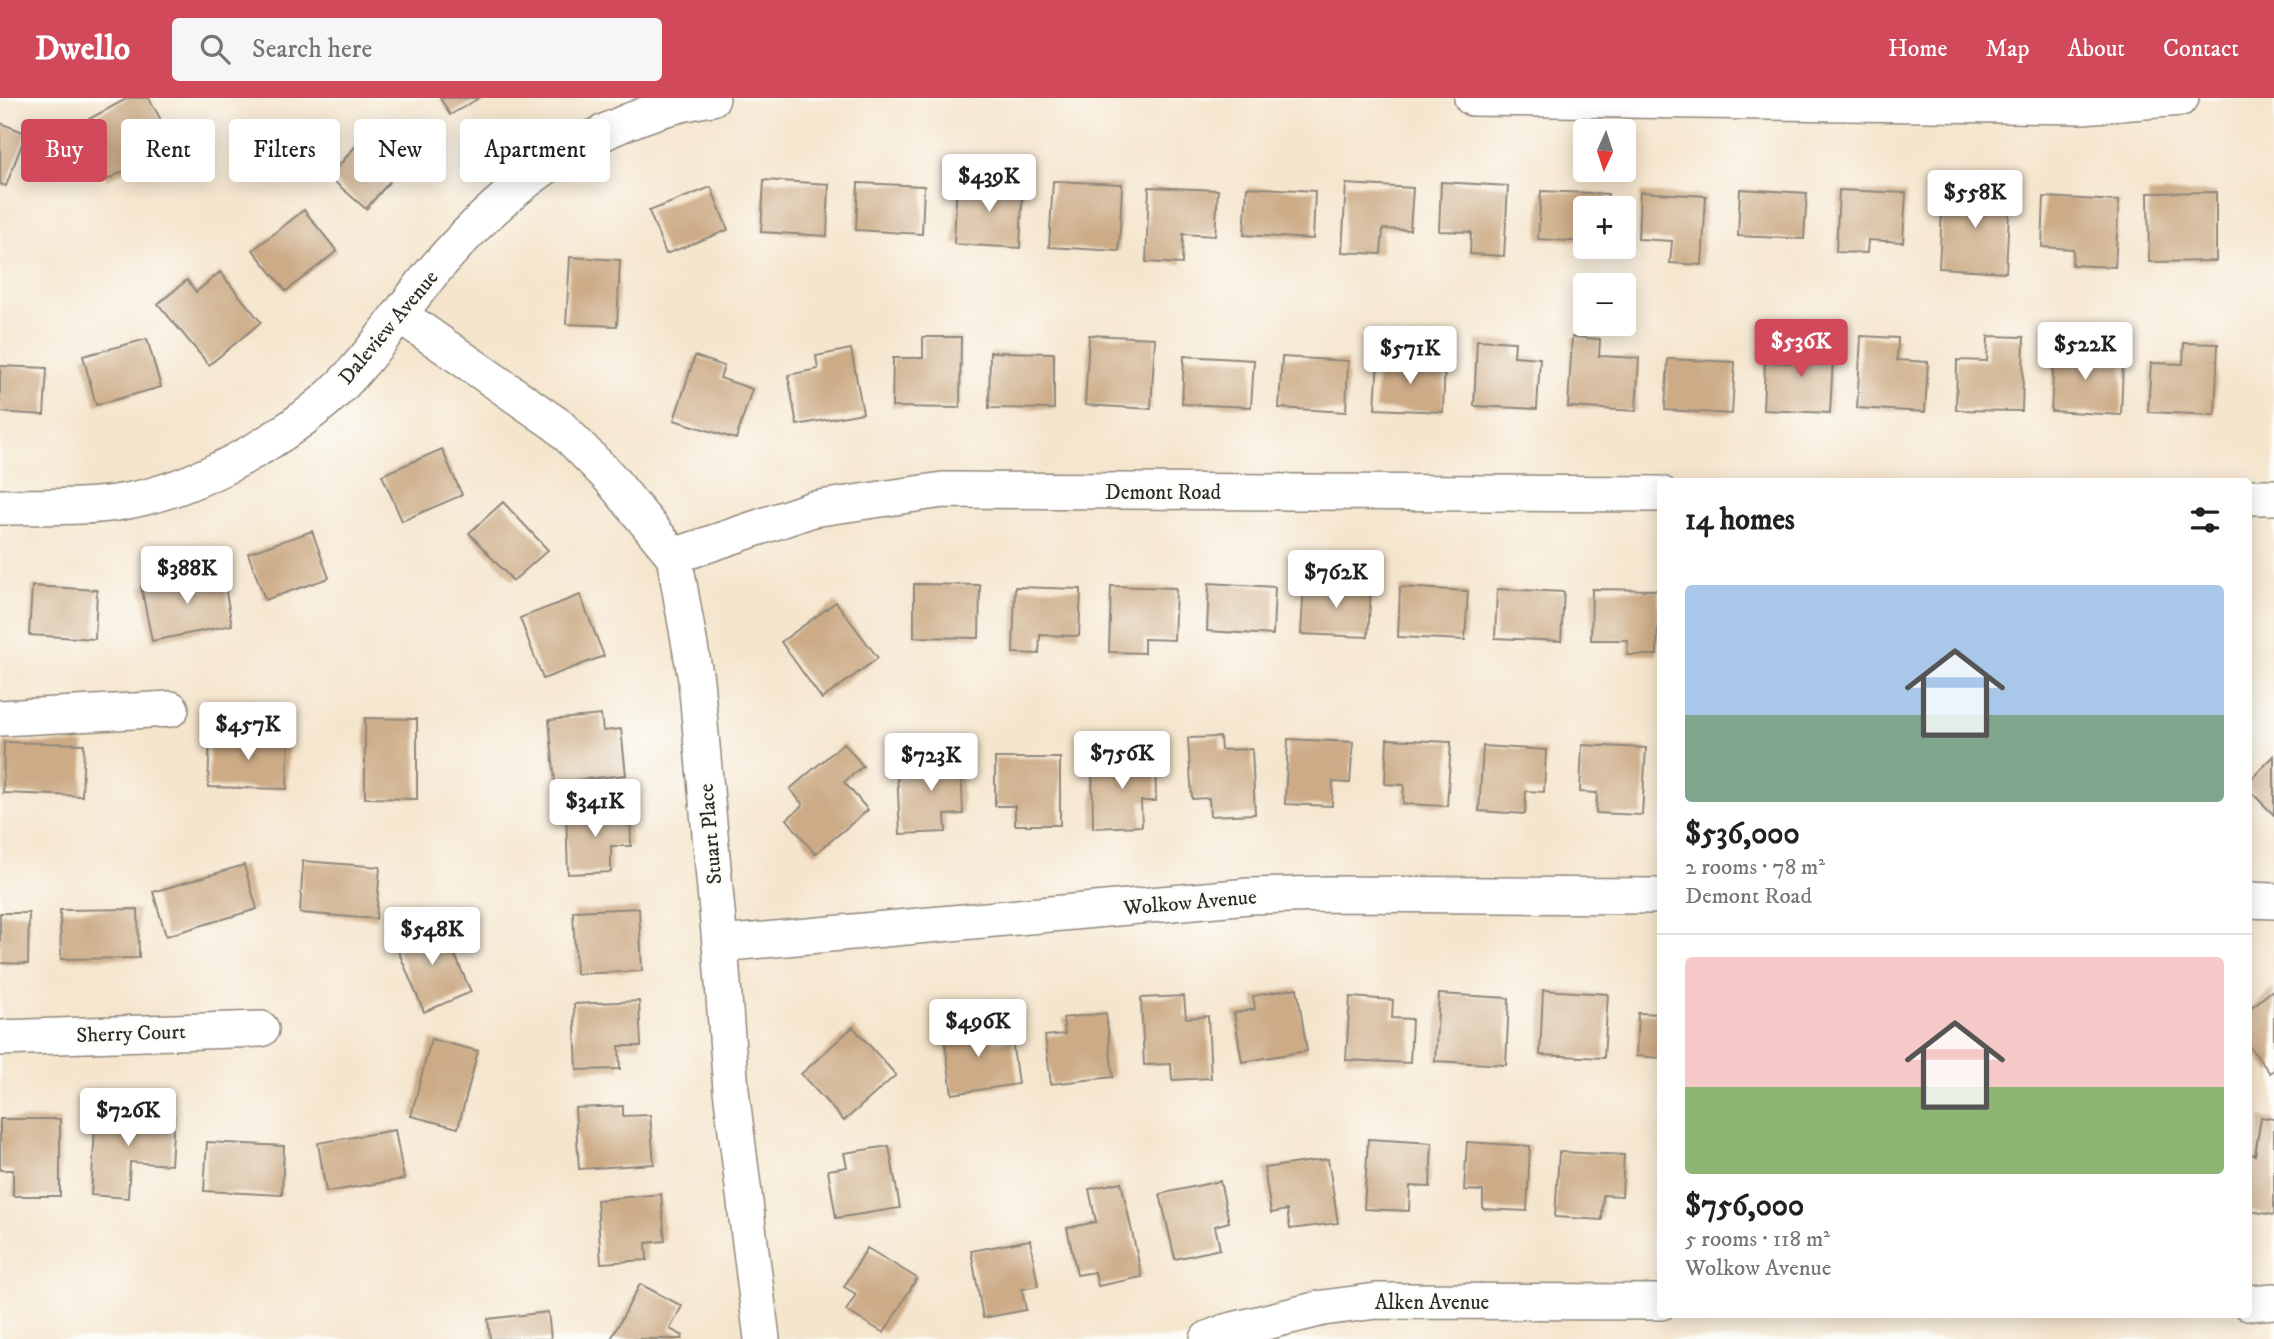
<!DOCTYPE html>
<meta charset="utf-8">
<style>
body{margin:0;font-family:"IM FELL DW Pica",serif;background:#f6f6f6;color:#202124;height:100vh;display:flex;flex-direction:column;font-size:26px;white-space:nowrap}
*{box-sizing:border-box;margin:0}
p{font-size:23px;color:#757577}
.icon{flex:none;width:38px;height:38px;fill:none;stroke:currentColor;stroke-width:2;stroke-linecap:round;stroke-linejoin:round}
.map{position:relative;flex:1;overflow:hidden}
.details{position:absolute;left:1657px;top:380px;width:595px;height:840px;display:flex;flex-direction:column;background:#fff;border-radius:7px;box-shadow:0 4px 18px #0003}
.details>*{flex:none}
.top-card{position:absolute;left:21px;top:21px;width:665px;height:63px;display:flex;gap:14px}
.needle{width:46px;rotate:183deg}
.tools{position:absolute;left:1573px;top:21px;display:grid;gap:14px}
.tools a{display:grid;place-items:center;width:63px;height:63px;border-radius:7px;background:#fff;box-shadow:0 4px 18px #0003;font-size:35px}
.price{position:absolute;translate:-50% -60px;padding:0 16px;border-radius:7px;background:#fff;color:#222;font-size:23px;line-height:46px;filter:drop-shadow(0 2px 4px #0008)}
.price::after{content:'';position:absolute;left:50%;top:42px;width:21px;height:16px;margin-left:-10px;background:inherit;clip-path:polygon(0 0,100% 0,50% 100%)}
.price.current{background:#d1495b;color:#fff}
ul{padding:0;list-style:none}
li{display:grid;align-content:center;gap:14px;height:371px;padding:0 28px}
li+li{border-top:2px solid #e0e0e0}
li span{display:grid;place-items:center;height:217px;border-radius:7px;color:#555}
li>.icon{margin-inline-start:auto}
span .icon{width:126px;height:126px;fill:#fffc;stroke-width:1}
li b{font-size:30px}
h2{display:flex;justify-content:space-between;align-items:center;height:84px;padding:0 28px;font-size:30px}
.tag{padding:0 24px;border-radius:7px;background:#fff;box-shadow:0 4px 18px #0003;font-size:24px;line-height:63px}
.tag.current{background:#d1495b;color:#fff}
header{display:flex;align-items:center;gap:42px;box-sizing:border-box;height:98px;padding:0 35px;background:#d1495b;color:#fff}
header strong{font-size:33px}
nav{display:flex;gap:38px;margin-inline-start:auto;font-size:24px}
.search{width:490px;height:63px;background:#f6f6f6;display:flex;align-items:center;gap:18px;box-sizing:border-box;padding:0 24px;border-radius:7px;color:#757577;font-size:26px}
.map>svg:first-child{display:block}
.building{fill:#ccab86}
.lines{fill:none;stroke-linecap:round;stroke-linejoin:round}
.minor-casing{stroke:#90887c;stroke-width:38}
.minor{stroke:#fff;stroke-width:35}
.labels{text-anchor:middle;stroke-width:6;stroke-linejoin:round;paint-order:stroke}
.street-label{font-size:21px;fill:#2b2b2b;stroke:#fdfcf7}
</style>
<header>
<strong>Dwello</strong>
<div class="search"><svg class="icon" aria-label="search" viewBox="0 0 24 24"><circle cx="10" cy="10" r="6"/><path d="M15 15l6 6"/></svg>Search here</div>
<nav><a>Home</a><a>Map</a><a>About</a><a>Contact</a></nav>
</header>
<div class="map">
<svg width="2274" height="1241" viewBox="0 0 2274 1241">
<rect width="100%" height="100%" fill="#fdfcf7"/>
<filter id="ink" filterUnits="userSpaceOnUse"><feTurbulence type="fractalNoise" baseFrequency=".0143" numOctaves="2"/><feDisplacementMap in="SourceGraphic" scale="14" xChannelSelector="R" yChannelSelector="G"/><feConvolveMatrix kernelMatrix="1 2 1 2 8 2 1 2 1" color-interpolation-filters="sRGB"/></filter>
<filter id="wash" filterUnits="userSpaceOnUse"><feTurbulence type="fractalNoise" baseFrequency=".00686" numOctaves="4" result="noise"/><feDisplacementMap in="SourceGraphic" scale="28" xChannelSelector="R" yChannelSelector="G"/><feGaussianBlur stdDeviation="1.57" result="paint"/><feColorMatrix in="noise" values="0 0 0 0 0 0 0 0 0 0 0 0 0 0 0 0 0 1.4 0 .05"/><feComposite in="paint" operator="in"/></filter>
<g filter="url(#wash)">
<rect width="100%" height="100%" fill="#f5e5cd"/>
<g id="blocks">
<!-- building -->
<path class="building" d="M128 0H149L174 46 107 82 78 27Z
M440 0H479L450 17Z
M0 25 26 35 6 88 0 86Z
M372 29 409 61 366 111 329 79Z
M764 82 829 86 827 138 761 134Z
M957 82 1023 85 1020 150 954 146Z
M1053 83 1122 86 1119 153 1049 149Z
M1441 84 1508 88 1504 158 1470 156 1471 134 1439 133Z
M858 85 924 88 922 136 856 132Z
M1346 86 1413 90 1410 132 1383 131 1381 156 1342 154Z
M711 89 728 132 666 156 649 113Z
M1149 89 1218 92 1215 138 1183 136 1182 166 1146 164Z
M1247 89 1315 93 1313 141 1244 137Z
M1740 91 1807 95 1804 141 1738 138Z
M1943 91 2010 94 2006 174 1939 170Z
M1839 92 1906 95 1903 144 1868 142 1867 155 1836 154Z
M1541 93 1608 96 1607 110H1586V144L1538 141Z
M1640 94 1706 98 1702 167 1670 165 1672 143 1638 141Z
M2216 94V163L2149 164 2148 95Z
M2044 99 2119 103 2115 169 2072 167 2073 151 2042 149Z
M304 112 337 153 286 193 253 152Z
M570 159 620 162 617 228 566 226Z
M220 174 261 224 209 267 158 206 187 182 196 194Z
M1089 237 1155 240 1151 311 1085 307Z
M1861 238 1898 240 1897 262 1928 264 1925 314 1857 310Z
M1988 238 2024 239 2022 313 1956 312 1957 262 1987 263Z
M923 239H961L960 310 892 309 893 260H923Z
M1572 239 1600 241 1599 258 1639 260 1636 313 1568 309Z
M147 241 161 289 96 307 83 258Z
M1793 241 1834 243 1830 315 1763 312 1765 264 1793 265Z
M2055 241 2086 243 2085 264 2123 266 2121 317 2051 313Z
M1477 242 1515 244 1514 258 1540 260 1537 311 1474 308Z
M2184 245 2218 246 2215 317 2148 314 2151 265 2183 266Z
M851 251 863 315 797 327 788 277 818 271 816 258Z
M990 254 1054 255V311L989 310Z
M695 258 724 268 720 280 752 291 736 341 674 322Z
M1184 258 1254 262 1251 309 1182 306Z
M1282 259 1348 263 1346 314 1279 310Z
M1378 261 1445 264 1443 314 1375 311Z
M1668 261 1735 264 1732 316 1665 312Z
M0 268 47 270 44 317 0 314Z
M442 351 462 397 402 423 382 377Z
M503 404 548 452 513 483 469 435Z
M312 433 329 480 265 502 248 455Z
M222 473 232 527 152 543 141 488Z
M1209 485 1275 489 1273 537 1207 533Z
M1304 485 1371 489 1368 539 1301 536Z
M914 486 980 487 979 540 914 539Z
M32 488 97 492 95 541 29 537Z
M1111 488 1176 490 1174 542 1144 541V555L1109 554Z
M1015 489 1081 491 1079 538 1040 537 1039 556 1013 555Z
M1400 489 1468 493 1465 542 1398 539Z
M1497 491 1564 494 1561 543 1495 540Z
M1592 491 1659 492 1657 557H1627L1628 542H1591Z
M580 497 604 558 543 581 520 520Z
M836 504 878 560 822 601 781 544Z
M601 617 603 633 621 631 626 677 555 684 549 622Z
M365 620 417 621V701L365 700Z
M210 637 289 640 287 691 208 689Z
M1220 639 1221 652 1252 651 1255 716 1210 718 1209 700 1192 701 1188 640Z
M1288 641 1353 644 1350 685 1333 684 1332 708 1285 706Z
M1387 641 1451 644 1447 708 1403 706 1404 687 1385 686Z
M4 644 84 646 82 698 3 695Z
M844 645 863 668 844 684 868 712 815 756 787 721 803 707 790 691Z
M960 645 963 716 945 717 946 734 900 736 897 673 934 671 933 646Z
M1582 647 1646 650 1642 717 1596 715 1597 695 1580 694Z
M1483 648 1546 652 1544 694 1526 693 1525 716 1479 713Z
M2274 658V717L2249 692V683Z
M995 660H1060V727H1015V708H995Z
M1155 660 1156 703H1141L1142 728 1093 730 1092 661Z
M630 712 631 748H611V774L568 776 566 714Z
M303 763 380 769 376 821 300 815Z
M244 767 257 811 166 838 153 794Z
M639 810 642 873 576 876 573 813Z
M138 811 139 860 61 861 60 812Z
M0 815H29L28 866 0 865Z
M440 823 471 894 424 914 394 843Z
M1297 890 1307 953 1242 964 1234 915 1255 911 1253 898Z
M2274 891V972L2270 975 2249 948V911Z
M1543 892 1608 896 1604 960 1540 957Z
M1439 896 1509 900 1506 967 1435 963Z
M1184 898 1186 920 1208 918 1211 980 1172 982 1171 966 1144 967 1141 900Z
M1350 899 1393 902 1392 920 1412 921 1410 965 1346 962Z
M639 903 641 948H619L620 971 577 972 574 906Z
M1106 915 1113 979 1051 986 1045 938 1065 936 1063 920Z
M1638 915 1661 916V960L1636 958Z
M990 923 993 945 1012 942 1018 986 952 996 943 930Z
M853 929 896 977 844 1023 801 976Z
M431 941 478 953 458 1030 411 1018Z
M623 1008V1018L650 1017 654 1066 579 1071 575 1010Z
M96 1013 174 1018 171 1067 130 1064 128 1100 91 1097Z
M2261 1019 2274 1021V1117L2249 1113V1056L2255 1057Z
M0 1021H60V1098H13V1072H0Z
M395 1032 404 1081 326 1094 318 1045Z
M1368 1041 1432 1045 1430 1089 1410 1088 1409 1113 1364 1111Z
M207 1044 284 1048 282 1097 204 1093Z
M1467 1044 1530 1048 1527 1113 1483 1111V1093L1464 1092Z
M889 1048 900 1110 836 1120 828 1072 847 1069 844 1055Z
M1559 1054 1624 1057 1622 1098 1603 1097 1602 1122 1555 1119Z
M1328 1061 1338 1125 1290 1131 1287 1112 1271 1115 1264 1070Z
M1220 1083 1229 1124 1215 1128 1220 1151 1175 1161 1160 1096Z
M1121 1084 1142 1179 1098 1188 1095 1174 1077 1177 1067 1130 1096 1124 1089 1091Z
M661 1096 665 1143 646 1145 647 1162 601 1165 597 1102Z
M1030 1142 1038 1188 1022 1191 1026 1212 983 1220 971 1153Z
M867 1150 917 1180 884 1235 846 1213 856 1196 844 1189Z
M640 1186 682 1208 670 1231 683 1238 682 1241H611Z
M548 1214 551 1241H490L488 1221Z"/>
</g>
</g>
<g filter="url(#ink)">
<use href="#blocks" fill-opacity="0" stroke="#90887c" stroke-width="2"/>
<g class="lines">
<!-- minor casing -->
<g class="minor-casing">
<path id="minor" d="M1472 0 2082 8 2181 0
M400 217 559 328 610 380 674 458 696 582 720 846 731 992 762 1241
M2249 399H2274
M0 409C42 408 86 411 127 403 194 391 274 347 325 303 366 267 395 220 430 177 503 90 596 18 712 0
M674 458 813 411 943 392 1661 396
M0 620 171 611
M2249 802 2274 803
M720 846 1249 798 1326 796 1661 798
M0 940 261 931
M2249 1205 2274 1203
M1208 1241 1225 1234 1323 1210 1376 1203 1661 1204"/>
</g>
<!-- minor -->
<use href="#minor" class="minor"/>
</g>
</g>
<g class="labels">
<!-- street labels -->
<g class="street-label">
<text transform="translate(388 229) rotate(-50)" y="7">Daleview Avenue</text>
<text x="1163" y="401">Demont Road</text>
<text transform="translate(710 736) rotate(-95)" y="7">Stuart Place</text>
<text transform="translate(1190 804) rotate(-5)" y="7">Wolkow Avenue</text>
<text transform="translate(131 935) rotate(-2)" y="7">Sherry Court</text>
<text x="1432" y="1211">Alken Avenue</text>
</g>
</g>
</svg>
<div class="tools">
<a><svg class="needle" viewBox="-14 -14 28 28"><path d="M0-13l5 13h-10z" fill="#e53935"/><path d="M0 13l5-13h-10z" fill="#757577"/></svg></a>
<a>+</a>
<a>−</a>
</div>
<b class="price" style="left:989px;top:116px">$439K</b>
<b class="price" style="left:1975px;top:132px">$558K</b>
<b class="price current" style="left:1801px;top:281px">$536K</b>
<b class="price" style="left:2085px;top:284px">$522K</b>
<b class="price" style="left:1410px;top:288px">$571K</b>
<b class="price" style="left:187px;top:508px">$388K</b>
<b class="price" style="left:1336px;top:512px">$762K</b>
<b class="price" style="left:248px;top:664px">$457K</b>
<b class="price" style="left:1122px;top:693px">$756K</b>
<b class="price" style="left:931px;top:695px">$723K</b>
<b class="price" style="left:595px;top:741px">$341K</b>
<b class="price" style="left:432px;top:869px">$548K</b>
<b class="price" style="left:978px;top:961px">$496K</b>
<b class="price" style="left:128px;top:1050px">$726K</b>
<div class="top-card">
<a class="tag current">Buy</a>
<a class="tag">Rent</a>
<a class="tag">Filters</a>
<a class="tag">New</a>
<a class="tag">Apartment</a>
</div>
<section class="details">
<h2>14 homes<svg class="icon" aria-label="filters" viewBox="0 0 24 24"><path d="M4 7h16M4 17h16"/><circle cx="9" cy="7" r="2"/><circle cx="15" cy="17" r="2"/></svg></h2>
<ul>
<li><span style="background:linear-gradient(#a9c7e8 60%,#7fa58c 0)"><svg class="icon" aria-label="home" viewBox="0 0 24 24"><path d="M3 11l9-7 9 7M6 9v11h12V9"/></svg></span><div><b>$536,000</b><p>2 rooms · 78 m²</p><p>Demont Road</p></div></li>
<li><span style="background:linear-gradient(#f6c9c9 60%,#8fb573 0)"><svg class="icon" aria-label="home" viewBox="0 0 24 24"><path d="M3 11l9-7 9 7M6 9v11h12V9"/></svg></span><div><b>$756,000</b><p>5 rooms · 118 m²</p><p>Wolkow Avenue</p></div></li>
</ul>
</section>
</div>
